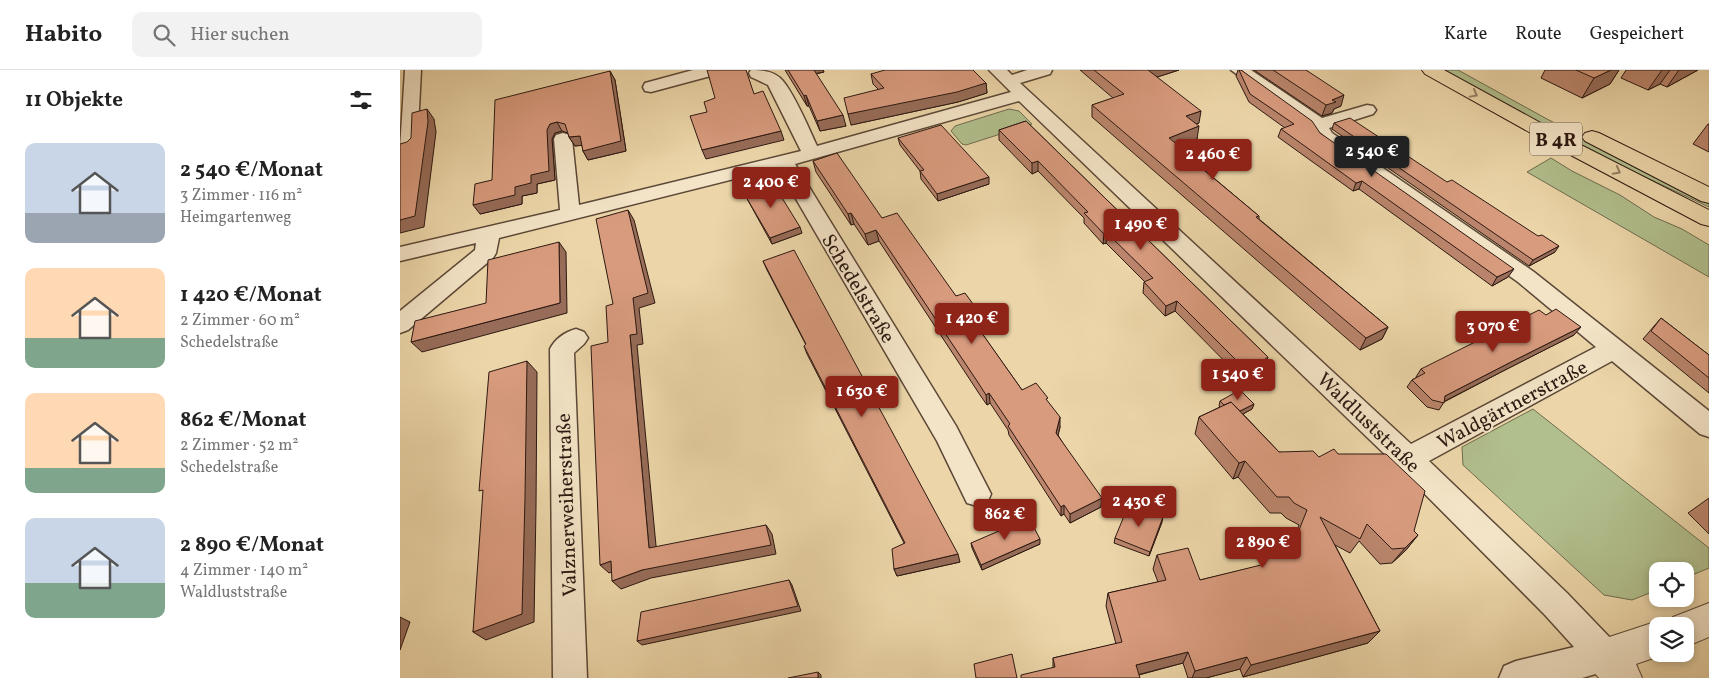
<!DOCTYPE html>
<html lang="de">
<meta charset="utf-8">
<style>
body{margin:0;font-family:Vollkorn,serif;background:#f2f2f2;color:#222;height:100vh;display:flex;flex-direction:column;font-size:19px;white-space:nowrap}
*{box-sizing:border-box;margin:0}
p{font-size:16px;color:#767676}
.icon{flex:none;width:28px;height:28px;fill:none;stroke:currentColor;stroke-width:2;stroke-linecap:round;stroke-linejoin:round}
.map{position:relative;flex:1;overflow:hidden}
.side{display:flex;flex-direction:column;background:#fff;width:400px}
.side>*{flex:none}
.tools{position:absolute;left:1249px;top:492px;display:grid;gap:10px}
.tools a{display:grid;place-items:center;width:45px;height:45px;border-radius:10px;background:#fff;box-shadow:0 2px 8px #0003;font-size:25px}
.price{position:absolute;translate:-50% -42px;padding:0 11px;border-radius:5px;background:#8f2418;color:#fff;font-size:16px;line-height:32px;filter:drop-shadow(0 1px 2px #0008)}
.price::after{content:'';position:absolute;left:50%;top:30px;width:15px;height:11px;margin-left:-8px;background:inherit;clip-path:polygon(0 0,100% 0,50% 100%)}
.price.active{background:#222;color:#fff}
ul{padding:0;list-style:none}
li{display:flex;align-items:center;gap:15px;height:125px;padding:0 25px}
li span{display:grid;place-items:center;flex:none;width:140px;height:100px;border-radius:10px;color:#555}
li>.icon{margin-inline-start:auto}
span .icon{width:60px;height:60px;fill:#fffc;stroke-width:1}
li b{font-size:21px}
h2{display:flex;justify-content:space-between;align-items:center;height:60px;padding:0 25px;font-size:21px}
header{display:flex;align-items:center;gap:30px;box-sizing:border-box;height:70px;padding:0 25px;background:#fff;border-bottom:1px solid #e0e0e0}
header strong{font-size:24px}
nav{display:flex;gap:28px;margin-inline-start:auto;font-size:18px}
.search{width:350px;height:45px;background:#f2f2f2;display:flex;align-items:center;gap:12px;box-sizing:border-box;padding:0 18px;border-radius:10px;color:#767676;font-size:19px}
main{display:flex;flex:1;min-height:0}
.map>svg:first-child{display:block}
.green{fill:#b1bf8d;stroke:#6e6c4f}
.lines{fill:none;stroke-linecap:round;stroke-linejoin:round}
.minor-casing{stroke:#5c4837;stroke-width:3}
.tertiary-casing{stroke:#5c4837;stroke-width:2}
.primary-casing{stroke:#2c1811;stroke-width:2}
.minor{fill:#f3e4c7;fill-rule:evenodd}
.tertiary{fill:#f3e4c7;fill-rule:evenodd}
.primary{fill:#ecd6a9;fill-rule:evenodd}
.wall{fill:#ba856c;stroke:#2c1811}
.shaded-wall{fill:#976c58;stroke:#2c1811}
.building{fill:#d89b7e;stroke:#2c1811}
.oneway{stroke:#968065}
.labels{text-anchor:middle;stroke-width:4;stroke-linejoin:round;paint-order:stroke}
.shield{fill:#f3e4c7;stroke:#685548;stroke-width:1}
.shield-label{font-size:19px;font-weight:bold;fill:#2c1811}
.street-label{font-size:20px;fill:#2c1811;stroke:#f3e4c7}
</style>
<header>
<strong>Habito</strong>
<div class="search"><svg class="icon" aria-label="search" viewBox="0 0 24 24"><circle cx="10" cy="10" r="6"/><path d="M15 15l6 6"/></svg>Hier suchen</div>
<nav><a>Karte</a><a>Route</a><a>Gespeichert</a></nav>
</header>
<main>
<section class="side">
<h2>11 Objekte<svg class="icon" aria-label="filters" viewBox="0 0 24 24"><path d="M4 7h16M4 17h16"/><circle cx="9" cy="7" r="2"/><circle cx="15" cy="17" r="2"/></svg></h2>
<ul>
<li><span style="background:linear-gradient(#c9d6e8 70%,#9aa5b1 0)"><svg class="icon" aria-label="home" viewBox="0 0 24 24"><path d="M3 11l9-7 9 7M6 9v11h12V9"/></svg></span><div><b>2 540 €/Monat</b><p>3 Zimmer · 116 m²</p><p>Heimgartenweg</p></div></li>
<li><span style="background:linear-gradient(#ffd9b3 70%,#7fa58c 0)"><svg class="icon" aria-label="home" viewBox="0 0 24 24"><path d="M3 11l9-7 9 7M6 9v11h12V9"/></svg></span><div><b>1 420 €/Monat</b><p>2 Zimmer · 60 m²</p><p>Schedelstraße</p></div></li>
<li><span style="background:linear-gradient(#ffd9b3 75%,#7fa58c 0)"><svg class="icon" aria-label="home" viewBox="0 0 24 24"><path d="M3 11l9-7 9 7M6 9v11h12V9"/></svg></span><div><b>862 €/Monat</b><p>2 Zimmer · 52 m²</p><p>Schedelstraße</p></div></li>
<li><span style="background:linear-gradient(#c9d6e8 65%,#7fa58c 0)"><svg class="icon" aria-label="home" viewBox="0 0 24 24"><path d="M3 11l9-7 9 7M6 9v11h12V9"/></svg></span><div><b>2 890 €/Monat</b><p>4 Zimmer · 140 m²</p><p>Waldluststraße</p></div></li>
</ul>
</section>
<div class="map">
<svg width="1309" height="608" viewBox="0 0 1309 608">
<rect width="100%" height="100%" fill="#ecd6a9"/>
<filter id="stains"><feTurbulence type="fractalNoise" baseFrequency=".004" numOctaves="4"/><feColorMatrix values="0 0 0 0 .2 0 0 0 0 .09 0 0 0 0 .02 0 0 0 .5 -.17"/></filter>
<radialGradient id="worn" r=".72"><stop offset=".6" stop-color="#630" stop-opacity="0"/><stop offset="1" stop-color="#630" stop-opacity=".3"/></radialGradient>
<!-- green -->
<path class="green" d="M1042 0H1058L1147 49 1309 132V137L1194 83Z
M609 39 619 41 632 54 566 75 562 74 551 61 555 56Z
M1151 88 1172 101 1220 125 1254 147 1282 159 1309 175V207L1127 102Z
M1133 339 1309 478V498L1285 508V501H1258L1257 520 1232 530 1204 525 1063 395 1062 377Z"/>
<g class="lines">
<!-- minor casing -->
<g class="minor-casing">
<path id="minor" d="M5 0H21L17 77 15 81 8 83 0 79Z
M293 0H320L318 4 251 22 245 21 243 17 245 13Z
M351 0C361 0 372 1 380 8 392 18 410 61 417 76L611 22 589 0H607L612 5 627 0H652L650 4 620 13 1011 374 1196 277 1118 212 918 70 911 58 831 0H851L922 48 967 35 973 36 976 40 973 44 929 58 932 63 1134 202 1309 341V367L1300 364 1212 291 1029 391 1167 523 1216 574 1220 586 1216 598 1182 608H1099L1104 596 1116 591 1174 577 1145 545 998 397 619 31 395 94 556 356 591 424 587 433 577 436 567 433 537 371 378 98 99 168 96 183 93 188 8 260 0 263V241L75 180 76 173 0 191V177L160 140 154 69 156 65 163 63 170 65 172 69 179 135 401 81 368 15 351 7 349 3Z
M176 259 184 262 188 268 184 274 174 283 187 608H153L150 279C155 269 165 262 176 259Z"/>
</g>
<!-- tertiary casing -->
<g class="tertiary-casing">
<path id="tertiary" d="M1309 533V567L1285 577V556H1258V584H1265L1236 594 1242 608H1199L1191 599 1186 586 1191 573 1258 551 1269 556 1273 547Z"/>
</g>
<!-- primary casing -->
<g class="primary-casing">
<path id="primary" d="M1022 0H1044L1179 74 1309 140V156L1301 154 1165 82 1025 4Z
M1192 61 1199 63 1309 117V133L1301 131 1185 71 1182 67 1185 63Z"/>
</g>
<!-- minor -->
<use href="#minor" class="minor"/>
<!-- tertiary -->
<use href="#tertiary" class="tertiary"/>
<!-- primary -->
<use href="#primary" class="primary"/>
</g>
<!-- wall -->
<path class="wall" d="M385 0H423L424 2 416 4 446 56 420 61 409 36H407Z
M680 0H779L757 7 799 53 796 54 797 69 778 76 784 83 859 146V149L988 257 982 269 960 280 692 47V35L713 28Z
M838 0H841L920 63 1108 207 1092 216 959 119 953 121 878 67 881 59 885 58 849 32 836 6Z
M854 0H906L941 36 934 39 932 43 922 46Z
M1145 0H1219L1210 14 1182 28 1141 8Z
M1226 0H1298L1267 17 1260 14 1248 20 1221 8Z
M210 1 215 10 226 81 188 90 183 81 182 75 175 76 169 67 168 63 162 61 155 63 152 69 155 110 137 114V123L122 126V134L80 144 92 110Z
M471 4 586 13 587 23 558 32 451 55 479 20 473 14Z
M626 51 868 287 867 291 871 308 852 319 775 241 765 246 743 223 744 212H745L706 173 703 174 684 153V148L638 101 632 104 599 70V60Z
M934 53 1155 182 1129 196 932 59Z
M1308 54H1309V82L1293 74Z
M498 68 589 114 538 131 521 109 520 101 500 75Z
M413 91 482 148 556 226 576 238 578 249 573 251 622 320 648 332 660 357 658 365 701 437 670 453 664 444 661 446 609 365 608 360 590 333 587 335 580 325 479 171 468 175 454 154 451 155 416 102Z
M342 120 402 163 372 174 345 125Z
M363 191 560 492 497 506 494 499 504 473 407 284 404 276 406 275 367 200Z
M1261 248 1309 285V323L1243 269Z
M1174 265 1105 300 1044 332 1039 340 1027 337 1007 317 1012 310 1017 307H1016L1021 299Z
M820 331 854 334 852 339 843 344 879 382 919 387 1014 461 1018 465 1006 480 992 493 980 494 959 471 950 483 935 475 980 561 968 573 843 607 840 599 806 608H788L783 593 739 605 653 598V588L716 574 706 536 708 523 758 512 753 499 757 485 800 510 863 495 867 485 874 470H893L899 455 886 448 881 443H870L838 407 833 409 795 364 799 347 820 337 819 336Z
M1309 428V464L1288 443Z
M762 452 749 486 714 473 715 468Z
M571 473 640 474 582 500 572 478Z"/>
<!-- shaded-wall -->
<path class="shaded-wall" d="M412 0H423L424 2 413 4Z
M746 0H779L745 11Z
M1211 0H1219L1210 14 1182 28 1194 8Z
M1262 0H1270L1260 14 1248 20Z
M1279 0H1298L1267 17Z
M210 1 215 10 226 81 188 90 183 81Z
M586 13 587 23 558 32 451 55 448 44Z
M406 25 409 36H407L404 26Z
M944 25 941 36 934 39 932 43 922 46 926 35 932 30Z
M27 39 34 49 36 62 24 157 0 163V150Z
M801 41 799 53 784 59 786 46Z
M443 45 446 56 420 61 417 51Z
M157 52 162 61 155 63 152 69 155 110 137 114V123L122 126V134L80 144 73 135 115 117 150 54Z
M799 56 797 69 767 80 769 68Z
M381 61 384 70 306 89 302 80Z
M180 66 185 75 175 76 169 67Z
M638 91V101L632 104V93Z
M589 107V114L538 131 537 124Z
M962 111 959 119 953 121 956 113Z
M228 140 234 150 255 233 239 238 243 274 237 275 257 486 249 478 230 265 233 228Z
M451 143 454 154 451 155 448 144Z
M400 157 402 163 372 174 370 168Z
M476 160 479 171 468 175 465 164Z
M707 163 706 173 703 174 704 164Z
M159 172 166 182 167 243 22 282 11 272 160 233Z
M1159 176 1155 182 1129 196 1133 190Z
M1114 199 1108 207 1092 216 1097 207Z
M777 231 775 241 765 246 766 236Z
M576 238 578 249 568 252 567 242Z
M988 257 982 269 960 280 966 268Z
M1181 257 1174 265 1105 300 1043 332 1045 326 1111 292Z
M127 291 137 302 136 437 134 552 86 570 73 562Z
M875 298 871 308 852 319 855 309Z
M589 323 590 333 587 335 586 325Z
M854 334 852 339 832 350 833 345Z
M660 347V357L656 373V363Z
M845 391 838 407 833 409 839 393Z
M702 428 701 437 670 453V444Z
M664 435V444L661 446V437Z
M763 447 762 452 749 486 750 482Z
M366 455 372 464 376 484 251 508 221 519 212 511Z
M1018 465 1006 480 992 493 1005 478Z
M640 469V474L582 500 581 495Z
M558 484 560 492 497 506 494 499Z
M211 491 220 499 209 503 200 495Z
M389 510 392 515 401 541 242 575 237 571Z
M0 547 10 552 0 580Z
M980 561 968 573 843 607 851 595Z
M788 582 783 593 733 606 736 595Z
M847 587 840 599 806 608H792L795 601Z
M418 602 421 605V608H418Z"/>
<!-- building -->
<path class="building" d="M307 0H346L354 24 363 21 381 61 302 80 290 46 307 42 304 32 315 28Z
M388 0H414L443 45 417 51 406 25 404 26Z
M485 0H573L586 13 557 22 448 44 444 28 484 18 471 4Z
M694 0H748L801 41 786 46 799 56 769 68 784 80 781 81 859 146 856 147 988 257 966 268 692 35 724 24Z
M839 0H841L912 51 920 63 1114 199 1097 207 962 111 956 113 881 59 894 54 850 24Z
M873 0H906L944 25 932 30 936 32 926 35Z
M1176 0H1211L1194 8Z
M210 1 221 71 183 81 180 66 169 67 165 54 157 52 150 54 147 60 149 101 131 105V113L115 117V125L73 135 75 114 92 110 95 30Z
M27 39 28 52 15 146 0 150V74L7 72 11 68 12 43Z
M950 48 1047 112 1052 110 1138 166 1142 165 1159 176 1133 190 934 53Z
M626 51 868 287 865 289 875 298 855 309 777 231 766 236 744 212 753 208 707 163 704 164 684 143 688 142 638 91 632 93 599 60Z
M541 55 589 107 537 124 520 101 524 100 498 68Z
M437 83 482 148 497 143 556 226 565 223 576 238 567 242 622 320 636 313 648 328 646 329 660 347 656 363 702 428 670 444 664 435 661 437 608 356 610 354 589 323 586 325 579 314 476 160 465 164 451 143 448 144 413 91Z
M371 110 400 157 370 168 342 120Z
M228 140 248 223 233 228 237 264 230 265 249 478 366 455 371 475 242 500 212 511 211 491 200 495 191 276 208 272 206 236 213 234 196 149Z
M159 172 160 233 11 272 15 251 86 233 88 190Z
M394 180 558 484 494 499 492 479 505 473 404 276 406 274 363 191Z
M1156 239 1181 257 1111 292 1045 326 1044 333 1032 330 1012 310 1025 303 1021 299 1139 240 1146 245Z
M1261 248 1309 285V308L1251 261Z
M127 291 125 428 122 544 73 562 83 420 79 421 89 302Z
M840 320 854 334 840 341 831 332 824 335 820 331Z
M831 332 879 382 913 381 919 387 934 379 938 384H986L1025 421 1014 461 1018 465 1005 478 992 479 967 454 960 469 920 447 980 561 851 595 847 587 795 601 788 582 736 595 740 608H621V605L655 597 653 588 722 572 708 523 766 510 757 485 788 478 800 510 865 494 874 470H895L907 440 894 433 889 427H877L845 391 839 393 799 347Z
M729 434 763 447 750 482 715 468Z
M629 448 640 469 581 495 571 473Z
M389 510 398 536 237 571 241 542Z
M612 584 617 608H576L574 594Z
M418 602V608H388Z"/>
<!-- one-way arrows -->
<defs><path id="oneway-chevron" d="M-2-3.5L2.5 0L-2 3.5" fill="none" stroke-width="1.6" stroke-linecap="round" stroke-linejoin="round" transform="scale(1.25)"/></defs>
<g class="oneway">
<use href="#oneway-chevron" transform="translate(1074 24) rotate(29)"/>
<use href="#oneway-chevron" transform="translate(1217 101) rotate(28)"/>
</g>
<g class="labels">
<!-- shield labels -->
<rect class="shield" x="1130" y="52.5" width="52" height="33" rx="4"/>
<g class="shield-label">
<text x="1156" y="76">B 4R</text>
</g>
<!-- street labels -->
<g class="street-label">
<text transform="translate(459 218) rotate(59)" y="7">Schedelstraße</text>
<text transform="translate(1112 334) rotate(-28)" y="7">Waldgärtnerstraße</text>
<text transform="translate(969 352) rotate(44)" y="7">Waldluststraße</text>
<text transform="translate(166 435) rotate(-92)" y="7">Valznerweiherstraße</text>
</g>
</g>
<rect width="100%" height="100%" filter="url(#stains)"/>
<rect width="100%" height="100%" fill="url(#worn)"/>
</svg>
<div class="tools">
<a><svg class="icon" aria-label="locate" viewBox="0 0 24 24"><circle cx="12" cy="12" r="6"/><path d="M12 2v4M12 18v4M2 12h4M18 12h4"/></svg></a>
<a><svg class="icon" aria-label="layers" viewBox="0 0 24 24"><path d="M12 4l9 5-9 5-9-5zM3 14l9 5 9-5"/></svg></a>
</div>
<b class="price active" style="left:972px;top:108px">2 540 €</b>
<b class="price" style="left:813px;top:111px">2 460 €</b>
<b class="price" style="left:371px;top:139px">2 400 €</b>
<b class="price" style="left:741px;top:181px">1 490 €</b>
<b class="price" style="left:572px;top:275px">1 420 €</b>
<b class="price" style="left:1093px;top:283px">3 070 €</b>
<b class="price" style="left:838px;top:331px">1 540 €</b>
<b class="price" style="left:462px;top:348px">1 630 €</b>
<b class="price" style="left:739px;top:458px">2 430 €</b>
<b class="price" style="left:605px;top:471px">862 €</b>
<b class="price" style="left:863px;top:499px">2 890 €</b>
</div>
</main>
